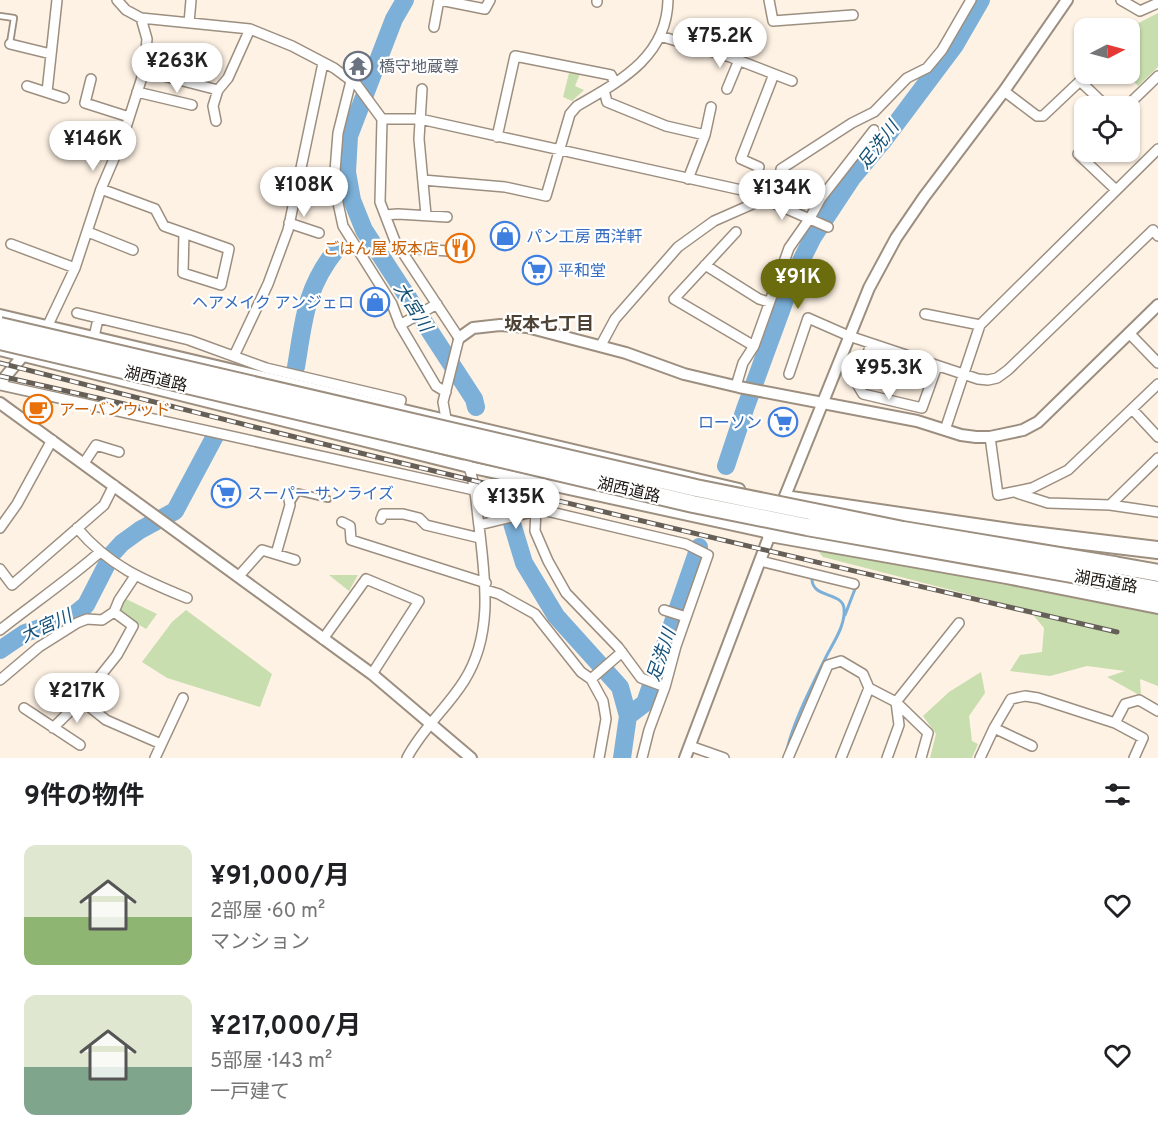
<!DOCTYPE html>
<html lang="ja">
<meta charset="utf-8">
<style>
body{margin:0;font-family:Overpass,"Noto Sans JP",sans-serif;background:#f2f2f2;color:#202124;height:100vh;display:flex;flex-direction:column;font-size:22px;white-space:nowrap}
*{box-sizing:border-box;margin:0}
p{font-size:20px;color:#757577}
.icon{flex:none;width:33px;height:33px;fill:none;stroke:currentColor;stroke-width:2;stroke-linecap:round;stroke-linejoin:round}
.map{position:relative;height:758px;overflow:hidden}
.drawer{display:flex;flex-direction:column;background:#fff;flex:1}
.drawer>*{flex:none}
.needle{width:39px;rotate:84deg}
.controls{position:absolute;left:1074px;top:18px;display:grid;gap:12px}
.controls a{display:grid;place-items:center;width:66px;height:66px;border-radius:12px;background:#fff;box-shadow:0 2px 4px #0004;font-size:30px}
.price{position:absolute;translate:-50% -51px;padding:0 14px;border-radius:21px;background:#fff;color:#222;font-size:20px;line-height:39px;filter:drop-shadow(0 2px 3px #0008)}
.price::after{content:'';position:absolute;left:50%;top:36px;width:18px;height:14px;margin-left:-9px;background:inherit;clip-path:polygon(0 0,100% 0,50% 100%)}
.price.selected{background:#6a6c0d;color:#fff}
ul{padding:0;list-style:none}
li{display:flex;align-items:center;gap:18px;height:150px;padding:0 24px}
li span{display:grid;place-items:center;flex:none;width:168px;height:120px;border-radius:12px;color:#555}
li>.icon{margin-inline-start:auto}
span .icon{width:72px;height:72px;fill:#fffc;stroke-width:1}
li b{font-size:26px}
h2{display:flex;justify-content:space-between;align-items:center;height:72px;padding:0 24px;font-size:26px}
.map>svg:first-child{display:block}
.green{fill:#c8deae}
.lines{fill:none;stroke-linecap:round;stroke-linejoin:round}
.stream{stroke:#7cb0d8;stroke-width:3}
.river{stroke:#7cb0d8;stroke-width:18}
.service-casing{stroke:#9c8f80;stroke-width:8}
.minor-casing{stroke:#9c8f80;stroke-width:12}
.tertiary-casing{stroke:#9c8f80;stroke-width:14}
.motorway-casing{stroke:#9c8f80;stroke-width:20}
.service{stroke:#fff;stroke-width:4.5}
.minor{stroke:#fff;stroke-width:9}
.tertiary{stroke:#fff;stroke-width:10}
.motorway{stroke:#fff;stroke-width:16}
.rail-casing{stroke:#665f57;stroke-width:5}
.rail{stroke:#fff;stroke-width:3;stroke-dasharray:9;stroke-linecap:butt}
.motorway-bridge-casing{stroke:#9c8f80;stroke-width:20;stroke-linecap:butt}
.motorway-bridge{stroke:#fff;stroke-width:16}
.labels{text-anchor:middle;stroke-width:4.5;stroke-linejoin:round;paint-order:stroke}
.worship-label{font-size:16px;fill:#5b616d;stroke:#fff;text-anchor:start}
.shop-label{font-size:16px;fill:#366cbe;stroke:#fff;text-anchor:start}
.food-label{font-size:16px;fill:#c56008;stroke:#fff;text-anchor:end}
.street-label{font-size:16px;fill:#1b1611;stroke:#fff}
.water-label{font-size:18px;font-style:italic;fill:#155178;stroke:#fff}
.neighbourhood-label{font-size:18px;font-weight:bold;fill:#4e4234;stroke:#fff}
</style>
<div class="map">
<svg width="1158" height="758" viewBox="0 0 1158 758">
<rect width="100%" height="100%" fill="#fef2e4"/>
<!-- green -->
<path class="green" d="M1158 13V67L1138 86 1127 74H1130L1129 28Z
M569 73 580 74 575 86 584 90 572 101 563 97Z
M818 551 1007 580 1158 610V686L1140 679 1141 696 1107 677 1125 671 1087 666 1050 676 1010 671 1020 655 1042 652 1044 628 1029 610 823 557Z
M329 575H358L349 591Z
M126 599 157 614 146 629 120 613 119 606Z
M186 610 272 674 260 707 167 678 142 662 172 622Z
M981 672 985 693 969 716 972 741 978 744 972 758H930L936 734 923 716 949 692Z"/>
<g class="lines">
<!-- stream -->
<path class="stream" d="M845 615 855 589
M787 749C795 718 811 688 825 659 832 644 846 626 844 608 842 592 813 598 812 580"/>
<!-- river -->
<path class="river" d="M405 0 394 19 349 136 347 172 352 200 364 230 474 399 476 407
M296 367C304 320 305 289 336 250
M726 466 745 409 785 300 796 271 813 237 852 178 883 141 955 45 981 0
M508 510 524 563 556 616 620 687 628 716
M111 555 122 543 140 530 175 511 215 436
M0 650 25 633 70 618 86 605 106 566
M622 758 628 716 645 703 699 547"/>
<!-- service casing -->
<g class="service-casing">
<path id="service" d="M0 16 14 18 10 43
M291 503 298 492 328 499"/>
</g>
<!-- minor casing -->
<g class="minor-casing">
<path id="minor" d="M117 0 126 10 141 18 250 29 292 46 334 68 357 85 382 119 380 202 395 241 459 338 443 402 447 424
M440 0 485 9 490 0
M597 0V2
M769 0 773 21 853 15
M1121 0 1140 11 1158 3
M189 23 191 0
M434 27 439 0
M660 36 730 57 792 81
M10 44 51 54
M144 71 218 90
M91 79 85 103 129 117
M351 81 338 133 335 171 338 203 343 226 392 304 400 325 436 386 446 392
M27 86 64 98
M422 89 419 139 426 215
M727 89 739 60
M604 90 607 102 666 126 705 135
M1004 91 1037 116H1043L1080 81 1106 106
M47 92 57 0
M137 92 192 105
M1127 106 1158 76
M382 119H420L746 191 764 199 714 221 678 247 615 319 601 345
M216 121 213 106 218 90 228 78 250 29
M497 137 515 56 611 75 615 83
M1084 148 1078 154 1116 190
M759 167 741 159 774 74
M688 179 705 135 711 107
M423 180 505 187 546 196 570 114 577 106C620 81 667 57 668 0
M780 184 781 169 852 123 874 112 907 78 927 68 942 50 971 0
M101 189 155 209 164 226 229 249 221 285 183 273 184 233
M821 198 791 182 777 185 764 199 828 227
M385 215 398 214 447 217
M289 223 319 233
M88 232 133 250
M736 232 674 299 754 346
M11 244 75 268
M401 248 449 251
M705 265 759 299 769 302
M77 313 189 340 266 368 401 400 398 409
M925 314 980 325
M48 325 75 268 101 189 122 140 144 71 147 39 141 18
M400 325 437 304
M1129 333 1158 363
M94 337 98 319
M871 344 857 384 863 394 922 408 937 366
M234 356 268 284 288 230 323 63
M789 374 808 318 849 336 978 379 988 380 997 378 1008 370 1153 230 1158 236
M0 385 474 490
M736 386 743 363 754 346 789 248 810 218 821 198 874 130
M1132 409 1158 437
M945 430 980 325 1158 149
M990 437 998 495 1032 488 1068 470 1158 384
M84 463 96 445 119 452
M1017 493 1048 503 1110 505 1158 512
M475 494 686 544 708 555 676 646 665 687 649 730 642 758
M1110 505 1158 458
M381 519 383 514H403L419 518 426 525 480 538
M342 522 350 526 351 540 486 583
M479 525 528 513 536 508 535 531 548 561 566 593 618 647 641 678 665 687
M0 528 17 504 52 440
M77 528C109 566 143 580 187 598
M276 554 290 505 288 494
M760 561 854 584
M0 569 12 585 104 505 114 485
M238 577 262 550 295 560
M486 590 499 594 535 614 581 672 591 679 603 701 606 719 599 758
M664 610 686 617
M114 612 133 626 117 655 81 700 106 720 161 744
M0 630C33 604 68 580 100 552
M323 639 366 579 419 601 372 674
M591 679 622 652
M0 680 39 647 77 623 87 619 102 620 114 612 119 600 135 576
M24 708 80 745
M1115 723 1143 738 1134 758
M53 728 81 700
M994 728 1032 746
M690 746 724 758
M155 758 183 698
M407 758C422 729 447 708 464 681 494 634 485 578 479 526 476 505 476 482 467 463
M788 758 828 665 841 661 863 674 869 688 896 702 899 725 887 758
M841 758 869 688
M921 758 928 733 896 702 959 623
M980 758 994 728 1011 699 1025 696 1038 698 1115 723 1125 704 1139 700 1158 711"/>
</g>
<!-- tertiary casing -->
<g class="tertiary-casing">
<path id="tertiary" d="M0 315 739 489
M459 338 473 328 500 325 527 327 626 353 684 374 739 387 917 421 961 435 976 437H990L1023 430 1038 422 1158 305
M0 350 469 467 770 533
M0 383 27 351
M0 403 372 674 471 758
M781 506 869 288 896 238 924 197 1004 91 1067 0
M685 758 772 529"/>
</g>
<!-- motorway casing -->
<g class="motorway-casing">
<path id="motorway" d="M791 500 1016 533 1158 550
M770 533 1007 575 1158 605
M1114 565 1158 573
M1111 581 1158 590"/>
</g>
<!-- service -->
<use href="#service" class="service"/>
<!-- minor -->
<use href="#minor" class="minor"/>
<!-- tertiary -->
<use href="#tertiary" class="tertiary"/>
<!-- motorway -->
<use href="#motorway" class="motorway"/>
<!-- rail casing -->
<g class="rail-casing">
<path id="rail" d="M0 363C371 458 744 546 1117 632
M0 376 142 408"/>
</g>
<!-- rail -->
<use href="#rail" class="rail"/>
<!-- motorway-bridge casing -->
<g class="motorway-bridge-casing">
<path id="motorway-bridge" d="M0 326 696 488 903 530 1114 565
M0 341 693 504 807 527 1111 581"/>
</g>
<!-- motorway-bridge -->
<use href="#motorway-bridge" class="motorway-bridge"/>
</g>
<!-- icons -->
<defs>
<g id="temple-ring" transform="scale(1.5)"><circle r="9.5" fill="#fff" stroke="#6b7280" stroke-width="1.5"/><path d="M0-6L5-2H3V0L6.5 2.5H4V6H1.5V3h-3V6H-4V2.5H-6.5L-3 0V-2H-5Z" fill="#6b7280"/></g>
<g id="shop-ring" transform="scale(1.5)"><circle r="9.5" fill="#fff" stroke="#3f7fe0" stroke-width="1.5"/><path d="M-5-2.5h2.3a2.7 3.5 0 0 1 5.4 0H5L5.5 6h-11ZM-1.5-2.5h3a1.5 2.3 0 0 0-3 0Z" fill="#3f7fe0"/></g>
<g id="restaurant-ring" transform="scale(1.5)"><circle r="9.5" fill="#fff" stroke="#e8710a" stroke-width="1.5"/><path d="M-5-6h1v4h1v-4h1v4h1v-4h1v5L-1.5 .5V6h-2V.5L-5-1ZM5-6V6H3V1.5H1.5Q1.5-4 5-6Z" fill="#e8710a"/></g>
<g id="supermarket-ring" transform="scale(1.5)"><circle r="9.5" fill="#fff" stroke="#3f7fe0" stroke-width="1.5"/><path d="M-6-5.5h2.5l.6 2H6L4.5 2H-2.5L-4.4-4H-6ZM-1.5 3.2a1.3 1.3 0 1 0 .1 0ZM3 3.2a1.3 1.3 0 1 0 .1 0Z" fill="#3f7fe0"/></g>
<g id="cafe-ring" transform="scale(1.5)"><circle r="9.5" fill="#fff" stroke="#e8710a" stroke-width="1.5"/><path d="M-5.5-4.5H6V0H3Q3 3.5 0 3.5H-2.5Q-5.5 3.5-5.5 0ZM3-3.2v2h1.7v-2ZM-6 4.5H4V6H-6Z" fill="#e8710a"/></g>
</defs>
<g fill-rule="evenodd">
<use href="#temple-ring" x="358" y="66"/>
<use href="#shop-ring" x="505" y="236"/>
<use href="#restaurant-ring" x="460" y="248"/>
<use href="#supermarket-ring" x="537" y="270"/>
<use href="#shop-ring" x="375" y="302"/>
<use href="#cafe-ring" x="38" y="409"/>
<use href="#supermarket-ring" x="783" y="422"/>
<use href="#supermarket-ring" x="226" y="493"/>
</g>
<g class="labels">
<!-- worship labels -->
<g class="worship-label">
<text x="379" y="72">橋守地蔵尊</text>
</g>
<!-- shop labels -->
<g class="shop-label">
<text x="526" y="242">パン工房 西洋軒</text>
<text x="558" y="276">平和堂</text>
<text x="354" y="308" text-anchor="end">ヘアメイク アンジェロ</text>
<text x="762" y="428" text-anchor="end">ローソン</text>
<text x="247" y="499">スーパー サンライズ</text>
</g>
<!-- food labels -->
<g class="food-label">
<text x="439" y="254">ごはん屋 坂本店</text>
<text x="59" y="415" text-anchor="start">アーバンウッド</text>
</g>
<!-- street labels -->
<g class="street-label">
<text transform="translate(156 378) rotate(13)" y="6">湖西道路</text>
<text transform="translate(629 489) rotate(13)" y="6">湖西道路</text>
<text transform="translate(1106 581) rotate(10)" y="6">湖西道路</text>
</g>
<!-- water labels -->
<g class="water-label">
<text transform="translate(878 145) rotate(-52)" y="6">足洗川</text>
<text transform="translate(413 307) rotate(58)" y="6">大宮川</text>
<text transform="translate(46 626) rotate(-25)" y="6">大宮川</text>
<text transform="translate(661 655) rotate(-71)" y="6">足洗川</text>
</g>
<!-- neighbourhood labels -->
<g class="neighbourhood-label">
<text x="549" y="330">坂本七丁目</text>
</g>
</g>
</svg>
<div class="controls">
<a><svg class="needle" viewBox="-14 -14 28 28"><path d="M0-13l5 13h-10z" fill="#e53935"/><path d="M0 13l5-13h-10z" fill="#757577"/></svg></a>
<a><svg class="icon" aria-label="locate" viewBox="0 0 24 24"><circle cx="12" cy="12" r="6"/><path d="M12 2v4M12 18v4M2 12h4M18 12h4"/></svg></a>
</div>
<b class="price" style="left:720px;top:69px">¥75.2K</b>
<b class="price" style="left:177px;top:94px">¥263K</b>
<b class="price" style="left:93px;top:172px">¥146K</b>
<b class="price" style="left:304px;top:218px">¥108K</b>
<b class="price" style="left:782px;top:221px">¥134K</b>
<b class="price selected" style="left:798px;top:310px">¥91K</b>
<b class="price" style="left:889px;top:401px">¥95.3K</b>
<b class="price" style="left:516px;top:530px">¥135K</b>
<b class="price" style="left:77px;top:724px">¥217K</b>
</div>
<section class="drawer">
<h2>9件の物件<svg class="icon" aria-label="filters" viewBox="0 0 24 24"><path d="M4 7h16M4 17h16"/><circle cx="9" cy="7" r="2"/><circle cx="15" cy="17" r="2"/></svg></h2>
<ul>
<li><span style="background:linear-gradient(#dfe7d0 60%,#8fb573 0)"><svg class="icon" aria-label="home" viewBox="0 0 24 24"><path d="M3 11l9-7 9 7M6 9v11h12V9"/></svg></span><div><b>¥91,000/月</b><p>2部屋 · 60 m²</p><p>マンション</p></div><svg class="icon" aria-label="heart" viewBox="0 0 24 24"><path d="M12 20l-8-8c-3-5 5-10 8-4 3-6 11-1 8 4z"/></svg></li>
<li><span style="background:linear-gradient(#dfe7d0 60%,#7fa58c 0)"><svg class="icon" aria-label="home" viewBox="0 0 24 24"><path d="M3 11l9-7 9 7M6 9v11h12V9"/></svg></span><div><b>¥217,000/月</b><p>5部屋 · 143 m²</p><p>一戸建て</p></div><svg class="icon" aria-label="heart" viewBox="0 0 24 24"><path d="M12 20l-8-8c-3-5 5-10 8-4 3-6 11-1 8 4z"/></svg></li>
</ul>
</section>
